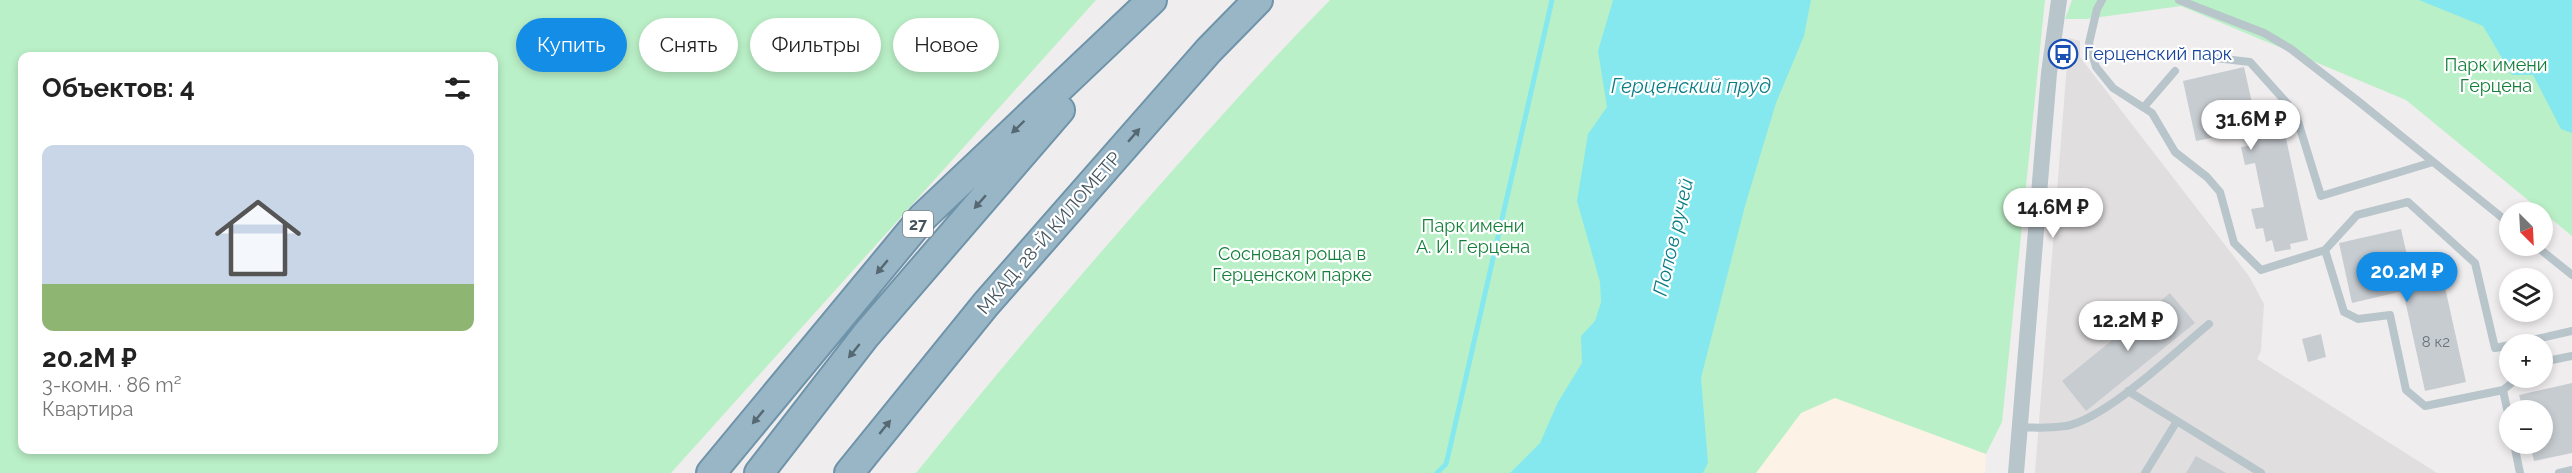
<!DOCTYPE html>
<html lang="ru">
<meta charset="utf-8">
<style>
body{margin:0;font-family:Raleway,sans-serif;background:#f6f6f6;color:#222;height:100vh;display:flex;flex-direction:column;font-size:22px;white-space:nowrap}
*{box-sizing:border-box;margin:0}
p{font-size:20px;color:#767676}
.icon{flex:none;width:33px;height:33px;fill:none;stroke:currentColor;stroke-width:2;stroke-linecap:round;stroke-linejoin:round}
.map{position:relative;flex:1;overflow:hidden}
.panel{position:absolute;left:18px;top:52px;width:480px;height:402px;display:flex;flex-direction:column;background:#fff;border-radius:12px;box-shadow:0 3px 9px #0003}
.panel>*{flex:none}
.top-card{position:absolute;left:516px;top:18px;width:570px;height:54px;display:flex;gap:12px}
.needle{width:39px;rotate:156deg}
.controls{position:absolute;left:2499px;top:202px;display:grid;gap:12px}
.controls a{display:grid;place-items:center;width:54px;height:54px;border-radius:50%;background:#fff;box-shadow:0 3px 9px #0003;font-size:30px}
.price{position:absolute;translate:-50% -51px;padding:0 14px;border-radius:21px;background:#fff;color:#222;font-size:20px;line-height:39px;filter:drop-shadow(0 2px 3px #0008)}
.price::after{content:'';position:absolute;left:50%;top:36px;width:18px;height:14px;margin-left:-9px;background:inherit;clip-path:polygon(0 0,100% 0,50% 100%)}
.price.current{background:#138de5;color:#fff}
ul{padding:0;list-style:none}
li{display:grid;align-content:center;gap:12px;height:318px;padding:0 24px}
li+li{border-top:2px solid #e0e0e0}
li span{display:grid;place-items:center;height:186px;border-radius:12px;color:#555}
li>.icon{margin-inline-start:auto}
span .icon{width:108px;height:108px;fill:#fffc;stroke-width:1}
li b{font-size:26px}
h2{display:flex;justify-content:space-between;align-items:center;height:72px;padding:0 24px;font-size:26px}
.chip{padding:0 21px;border-radius:27px;background:#fff;box-shadow:0 3px 9px #0003;font-size:21px;line-height:54px}
.chip.current{background:#138de5;color:#fff}
.map>svg:first-child{display:block}
.commercial{fill:#fcf2e6}
.education{fill:#e1dee0}
.green{fill:#baf0c7;fill-rule:evenodd}
.water{fill:#85e8ee}
.lines{fill:none;stroke-linecap:round;stroke-linejoin:round}
.stream{stroke:#85e8ee;stroke-width:5}
.building{fill:#c7ccd1}
.trunk-casing{stroke:#6f94aa;stroke-width:32}
.service{stroke:#b8c5cb;stroke-width:8}
.minor{stroke:#b8c5cb;stroke-width:16}
.trunk{stroke:#98b6c6;stroke-width:28}
.oneway{fill:#566871}
.labels{text-anchor:middle;stroke-width:4.5;stroke-linejoin:round;paint-order:stroke}
.number-label{font-size:15px;fill:#667279}
.shield{fill:#fff;stroke:#7d878d;stroke-width:1.5}
.shield-label{font-size:16px;font-weight:bold;fill:#45545c}
.transit-label{font-size:18px;fill:#164399;stroke:#fff;text-anchor:start}
.park-label{font-size:18px;fill:#147f3a;stroke:#fff}
.street-label{font-size:18px;fill:#45545c;stroke:#fff}
.water-label{font-size:20px;font-style:italic;fill:#0a7d85;stroke:#fff}
</style>
<div class="map">
<svg width="2572" height="473" viewBox="0 0 2572 473">
<rect width="100%" height="100%" fill="#f0edee"/>
<!-- commercial -->
<path class="commercial" d="M1778 376 1986 454 1985 473H1744Z"/>
<!-- education -->
<path class="education" d="M2069 38 2080 41V57L2249 276 2264 304 2261 351 2257 359 2437 473H2035Z"/>
<!-- green -->
<path class="green" d="M0 0H1096L671 473H0ZM22 57H494V450H22Z
M1330 0H2045L2002 422 1986 454 1835 398 1801 413 1756 473H916C989 382 1065 293 1142 205 1204 135 1265 66 1330 0Z
M2072 0H2572V236L2406 100 2181 6 2086 19H2065Z"/>
<!-- water -->
<path class="water" d="M1613 0H1811L1804 36 1776 103 1745 206 1701 378 1708 463 1703 473H1510L1540 443 1558 402 1582 363 1581 336 1595 321 1601 302 1600 282 1577 201 1588 134 1607 107 1598 51Z
M2419 0H2572V133L2561 129 2533 75H2512L2483 26Z"/>
<g class="lines">
<!-- stream -->
<path class="stream" d="M1437 473 1446 464 1448 456 1552 0"/>
</g>
<!-- building -->
<path class="building" d="M2244 67 2257 125 2282 120 2308 240 2290 244 2291 249 2275 252 2272 240 2266 242 2263 228 2256 229 2251 209 2264 207 2255 163 2245 165 2241 147 2254 145 2251 130 2196 141 2183 81Z
M2401 229 2415 290 2444 283 2466 382 2425 391 2403 291 2352 303 2339 243Z
M2170 293 2195 323 2086 411 2062 381Z
M2321 334 2326 357 2308 362 2302 339Z
M2572 383V453L2534 461 2530 444H2542V411H2523L2519 395Z
M2196 456 2226 473H2186Z"/>
<g class="lines">
<!-- trunk casing -->
<g class="trunk-casing">
<path id="trunk" d="M711 473 923 217 1152 0
M759 473 866 335 1060 110
M849 473 986 304 1209 50 1258 0"/>
</g>
<!-- service -->
<path class="service" d="M2102 0 2097 9 2089 43 2096 67 2113 88 2152 113 2175 152 2207 177 2220 192 2234 243 2261 270 2325 250 2344 312 2358 319 2390 315 2406 390 2425 406 2503 390 2510 423
M2179 0 2264 33 2291 49 2358 101 2510 224
M2198 56 2250 62 2295 112 2321 196 2433 162
M2144 107 2175 71
M2536 246 2572 275
M2325 250 2357 215 2408 202 2475 263 2495 348 2510 345
M2510 345 2572 331
M2542 362 2572 356
M2503 390 2518 378
M2128 391 2177 421
M2020 427C2035 428 2051 428 2066 426 2107 418 2175 352 2209 324
M2514 444 2520 473
M2145 473 2177 421 2261 473
M2559 473 2572 470"/>
<!-- minor -->
<path class="minor" d="M2016 473 2049 73 2059 0"/>
<!-- trunk -->
<use href="#trunk" class="trunk"/>
</g>
<!-- one-way arrows -->
<defs><path id="oneway-solid" d="M-6-.8H1V-3.2L6.5 0L1 3.2V.8H-6Z" transform="scale(1.5)"/></defs>
<g class="oneway">
<use href="#oneway-solid" transform="translate(1018 127) rotate(136)"/>
<use href="#oneway-solid" transform="translate(1134 135) rotate(-49)"/>
<use href="#oneway-solid" transform="translate(980 202) rotate(131)"/>
<use href="#oneway-solid" transform="translate(882 267) rotate(130)"/>
<use href="#oneway-solid" transform="translate(854 351) rotate(129)"/>
<use href="#oneway-solid" transform="translate(758 417) rotate(130)"/>
<use href="#oneway-solid" transform="translate(885 427) rotate(-51)"/>
</g>
<!-- icons -->
<defs>
<g id="bus-ring" transform="scale(1.5)"><circle r="9.5" fill="#fff" stroke="#1a4fb4" stroke-width="1.5"/><path d="M-5-6H5V4H4V6H2V4H-2V6H-4V4H-5ZM-3.5-4V0h7V-4ZM-3.5 1.2v1.5H-2V1.2ZM2 1.2v1.5H3.5V1.2Z" fill="#1a4fb4"/></g>
</defs>
<g fill-rule="evenodd">
<use href="#bus-ring" x="2063" y="54"/>
</g>
<g class="labels">
<!-- number labels -->
<g class="number-label">
<text x="2436" y="347">8 к2</text>
</g>
<!-- shield labels -->
<rect class="shield" x="903" y="211" width="30" height="26" rx="4.5"/>
<g class="shield-label">
<text x="918" y="230">27</text>
</g>
<!-- transit labels -->
<g class="transit-label">
<text x="2084" y="60">Герценский парк</text>
</g>
<!-- park labels -->
<g class="park-label">
<text x="2496" y="71">Парк имени<tspan x="2496" dy="21">Герцена</tspan></text>
<text x="1473" y="232">Парк имени<tspan x="1473" dy="21">А. И. Герцена</tspan></text>
<text x="1292" y="260">Сосновая роща в<tspan x="1292" dy="21">Герценском парке</tspan></text>
</g>
<!-- street labels -->
<g class="street-label">
<text transform="translate(1049 233) rotate(-49)" y="6">МКАД, 28-Й КИЛОМЕТР</text>
</g>
<!-- water labels -->
<g class="water-label">
<text x="1691" y="93">Герценский пруд</text>
<text transform="translate(1673 237) rotate(-77)" y="7">Попов ручей</text>
</g>
</g>
</svg>
<div class="controls">
<a><svg class="needle" viewBox="-14 -14 28 28"><path d="M0-13l5 13h-10z" fill="#e53935"/><path d="M0 13l5-13h-10z" fill="#767676"/></svg></a>
<a><svg class="icon" aria-label="layers" viewBox="0 0 24 24"><path d="M12 4l9 5-9 5-9-5zM3 14l9 5 9-5"/></svg></a>
<a>+</a>
<a>−</a>
</div>
<b class="price" style="left:2251px;top:151px">31.6M ₽</b>
<b class="price" style="left:2053px;top:239px">14.6M ₽</b>
<b class="price current" style="left:2407px;top:303px">20.2M ₽</b>
<b class="price" style="left:2128px;top:352px">12.2M ₽</b>
<div class="top-card">
<a class="chip current">Купить</a>
<a class="chip">Снять</a>
<a class="chip">Фильтры</a>
<a class="chip">Новое</a>
</div>
<section class="panel">
<h2>Объектов: 4<svg class="icon" aria-label="filters" viewBox="0 0 24 24"><path d="M4 7h16M4 17h16"/><circle cx="9" cy="7" r="2"/><circle cx="15" cy="17" r="2"/></svg></h2>
<ul>
<li><span style="background:linear-gradient(#c9d6e8 75%,#8fb573 0)"><svg class="icon" aria-label="home" viewBox="0 0 24 24"><path d="M3 11l9-7 9 7M6 9v11h12V9"/></svg></span><div><b>20.2M ₽</b><p>3-комн. · 86 m²</p><p>Квартира</p></div></li>
</ul>
</section>
</div>
